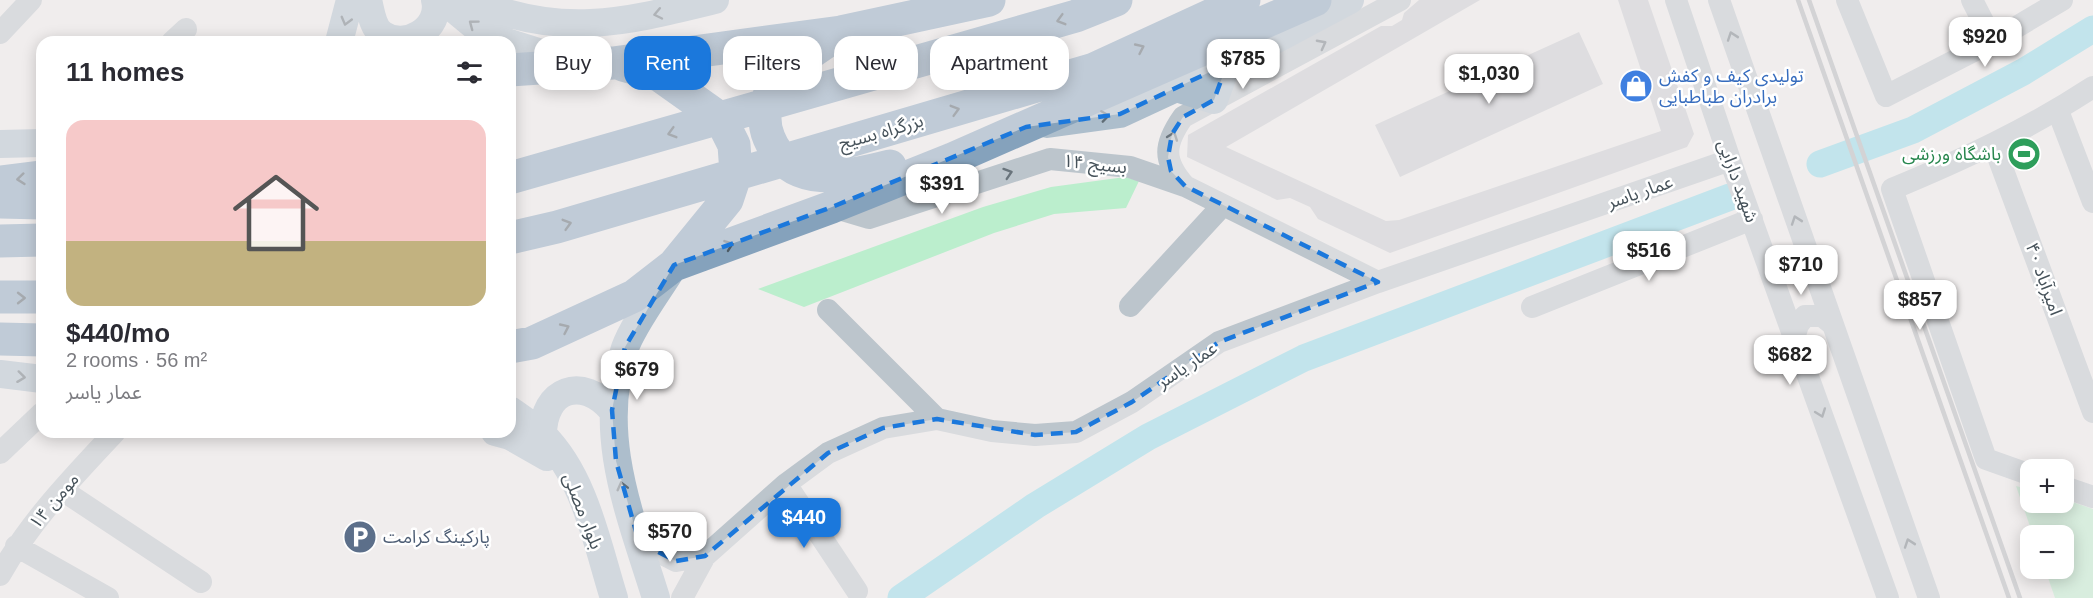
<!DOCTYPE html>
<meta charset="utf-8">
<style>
body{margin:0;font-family:Arial,"Noto Sans Arabic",sans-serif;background:#f2f2f3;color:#2b2b33;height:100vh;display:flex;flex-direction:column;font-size:22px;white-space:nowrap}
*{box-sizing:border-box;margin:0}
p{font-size:20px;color:#7c7c81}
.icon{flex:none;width:33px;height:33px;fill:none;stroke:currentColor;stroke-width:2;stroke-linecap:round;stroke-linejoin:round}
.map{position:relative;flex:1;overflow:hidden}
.details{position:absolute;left:36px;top:36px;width:480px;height:402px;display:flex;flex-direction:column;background:#fff;border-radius:18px;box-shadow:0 3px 15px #0003}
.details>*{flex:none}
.banner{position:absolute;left:534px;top:36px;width:570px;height:54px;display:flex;gap:12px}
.tools{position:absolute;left:2020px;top:459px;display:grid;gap:12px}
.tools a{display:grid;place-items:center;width:54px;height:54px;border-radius:12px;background:#fff;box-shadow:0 3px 15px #0003;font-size:30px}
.price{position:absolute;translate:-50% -51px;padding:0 14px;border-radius:12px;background:#fff;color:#222;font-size:20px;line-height:39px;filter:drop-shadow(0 2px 3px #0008)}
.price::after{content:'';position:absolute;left:50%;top:36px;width:18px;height:14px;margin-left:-9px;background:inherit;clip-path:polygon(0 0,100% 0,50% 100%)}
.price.selected{background:#1b78dc;color:#fff}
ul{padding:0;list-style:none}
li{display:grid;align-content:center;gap:12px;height:318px;padding:0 30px}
li span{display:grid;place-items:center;height:186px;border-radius:18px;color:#555}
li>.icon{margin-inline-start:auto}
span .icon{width:108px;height:108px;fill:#fffc;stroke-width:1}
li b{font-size:26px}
h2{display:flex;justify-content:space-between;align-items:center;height:72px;padding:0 30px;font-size:26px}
.chip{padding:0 21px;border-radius:18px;background:#fff;box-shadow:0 3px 15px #0003;font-size:21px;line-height:54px}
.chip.selected{background:#1b78dc;color:#fff}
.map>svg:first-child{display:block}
.green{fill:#bbeecd}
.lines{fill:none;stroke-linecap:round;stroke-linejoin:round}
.river{stroke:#89daea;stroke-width:27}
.building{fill:#c7cbd0}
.minor{stroke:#bcc5cc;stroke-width:22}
.major{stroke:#adbecc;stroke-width:28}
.highway{stroke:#85a2bc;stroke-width:33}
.rail{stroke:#afb3b8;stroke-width:4.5}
.oneway{stroke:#606d76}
.oneway2{stroke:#4c5a64}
.oneway3{stroke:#69747c}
.marked{fill:none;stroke:#1b78dc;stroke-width:4.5;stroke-dasharray:12 8;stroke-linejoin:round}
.labels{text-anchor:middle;stroke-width:5;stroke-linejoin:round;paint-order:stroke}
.shop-label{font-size:18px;fill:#366cbe;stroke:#fff;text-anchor:start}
.street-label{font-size:18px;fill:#46525a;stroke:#fff}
.leisure-label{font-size:18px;fill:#27864d;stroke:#fff;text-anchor:end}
.service-label{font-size:18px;fill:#4e5e75;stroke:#fff;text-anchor:start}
</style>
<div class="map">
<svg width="2093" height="598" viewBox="0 0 2093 598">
<rect width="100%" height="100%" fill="#f0eded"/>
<!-- green -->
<path class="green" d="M1125 177 1139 181 1126 208 1054 214 994 233 804 307 758 289 983 207 1051 187Z
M2016 486 2031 490V502H2064V499L2093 509V598H2055L2045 569 2064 568V536L2033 535Z"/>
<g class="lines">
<!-- river -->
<path class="river" d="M1820 164 1913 130 2023 72 2093 29
M901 598 1035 506 1148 437 1304 358 1730 197"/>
</g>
<!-- building -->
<path class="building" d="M1419 0H1480L1226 147 1386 221 1399 220 1661 131 1618 0H1648L1694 134 1687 147 1390 253 1318 219 1310 207 1290 198 1277 200 1187 157 1188 135 1381 26H1392L1402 20 1404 13Z
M1579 32 1603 84 1400 177 1375 125Z"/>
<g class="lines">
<!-- minor -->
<path class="minor" d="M1676 0 1730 160 1888 598
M1719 0 1929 598
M1847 0 1886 96 1993 41 2062 0
M1972 0 1993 41
M0 33 31 0
M172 42 186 29
M2058 111 2093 202
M1994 146 2093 412
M1185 186C1162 160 1164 144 1183 117L1400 0
M832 207 869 218 1050 159 1130 167 1185 186 1378 282
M1130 306 1223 205
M1532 307 1752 219
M828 310 937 419
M1794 338 1798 325 1805 316H1822L1832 324
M0 453 42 413
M2031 475 1986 459 1892 189C1962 160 2029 129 2093 87
M786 484 857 591
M2064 487 2093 497
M62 490 201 582
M639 542 676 561 705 556
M16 546 108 598
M0 575C30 521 73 477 115 432
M682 598 705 556 786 484 828 453 883 428 937 419 992 431 1035 435 1076 432 1132 402 1219 342 1378 282 1730 160"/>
<!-- major -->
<path class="major" d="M368 0C371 11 372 27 382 34 405 51 442 28 435 0
M443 0 478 29 507 42
M471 0C560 39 625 22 715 0
M339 42 350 0
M510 43 548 55 572 58
M1176 88 1214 100 1227 64
M1047 124 1120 114 1245 56 1350 0
M0 144 42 143
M0 374 42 379
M510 410C521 418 534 426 543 435 585 477 597 544 614 598
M495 432 510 436 547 457
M543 435C543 389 582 375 612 410
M656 598C631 517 595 433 625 348 633 325 658 292 672 269"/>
<!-- highway -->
<path class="highway" d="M839 33C819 48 789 64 775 85 764 100 762 121 769 138 790 190 847 177 890 166
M510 70 613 63 841 32 989 0
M510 178 1076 16 1116 0
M0 182 42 177
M0 202 42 203
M510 238 557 227 1094 69 1244 0
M0 241 42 240
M674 265 832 207 952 159 1315 0
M0 297H42
M0 339 42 340
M510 347 532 343 634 296 674 265 727 200 736 173 734 145 721 119 659 75 623 65"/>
<!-- rail -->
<path class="rail" d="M1798 0 2009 598
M1809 0 2020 598"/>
</g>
<!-- one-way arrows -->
<defs><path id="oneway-chevron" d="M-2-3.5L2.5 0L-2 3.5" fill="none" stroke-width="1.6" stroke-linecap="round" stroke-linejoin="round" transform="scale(1.5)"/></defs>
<g class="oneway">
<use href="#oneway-chevron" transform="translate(658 14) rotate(168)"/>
<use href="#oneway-chevron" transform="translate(346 21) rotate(105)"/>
<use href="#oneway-chevron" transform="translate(473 24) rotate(-143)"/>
<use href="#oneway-chevron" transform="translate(1105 116) rotate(-8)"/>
<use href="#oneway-chevron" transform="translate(21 377) rotate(7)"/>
<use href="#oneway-chevron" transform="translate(622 486) rotate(-104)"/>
</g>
<g class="oneway2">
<use href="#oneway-chevron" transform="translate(1061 20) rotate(164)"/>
<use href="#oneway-chevron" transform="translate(1140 48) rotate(-25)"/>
<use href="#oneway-chevron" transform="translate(955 110) rotate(-16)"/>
<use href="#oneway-chevron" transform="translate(672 133) rotate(164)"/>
<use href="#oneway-chevron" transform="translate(21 179) rotate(174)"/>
<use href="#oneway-chevron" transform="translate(567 224) rotate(-16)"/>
<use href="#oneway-chevron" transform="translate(729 245) rotate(-20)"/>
<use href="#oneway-chevron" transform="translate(21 298)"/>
<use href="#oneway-chevron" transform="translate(565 328) rotate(-25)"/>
</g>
<g class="oneway3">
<use href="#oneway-chevron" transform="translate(1732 36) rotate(-109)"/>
<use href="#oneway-chevron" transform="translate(1322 44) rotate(-28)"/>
<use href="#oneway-chevron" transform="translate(1173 136) rotate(-70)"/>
<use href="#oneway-chevron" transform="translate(1008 173) rotate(-18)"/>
<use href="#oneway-chevron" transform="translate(1796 220) rotate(-109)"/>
<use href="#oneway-chevron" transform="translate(1821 413) rotate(70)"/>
<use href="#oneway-chevron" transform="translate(1909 543) rotate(-109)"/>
</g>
<!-- marked area -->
<path d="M0 0H2093V598H0ZM1227 64 1214 100 1183 117 1172 134 1168 157 1171 171 1185 186 1378 282 1219 342 1132 402 1076 432 1035 435 937 419 883 428 828 453 705 556 676 561 639 542 616 461 612 410 625 347 674 265 832 207 1026 127 1120 114Z" fill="#f0eded" fill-opacity=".55" fill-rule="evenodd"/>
<path class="marked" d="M1227 64 1214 100 1183 117 1172 134 1168 157 1171 171 1185 186 1378 282 1219 342 1132 402 1076 432 1035 435 937 419 883 428 828 453 705 556 676 561 639 542 616 461 612 410 625 347 674 265 832 207 1026 127 1120 114Z"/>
<!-- icons -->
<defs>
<g id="shop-disc" transform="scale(1.725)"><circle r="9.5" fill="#3f7fe0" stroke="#fff"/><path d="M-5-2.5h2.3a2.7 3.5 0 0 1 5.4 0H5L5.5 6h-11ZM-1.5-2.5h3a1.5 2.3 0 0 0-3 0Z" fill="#fff"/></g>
<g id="stadium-disc" transform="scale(1.725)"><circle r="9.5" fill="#2e9e5b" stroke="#fff"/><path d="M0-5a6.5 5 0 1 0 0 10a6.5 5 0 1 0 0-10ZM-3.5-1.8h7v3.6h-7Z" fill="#fff"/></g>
<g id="parking-disc" transform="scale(1.725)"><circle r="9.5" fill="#5c6f8a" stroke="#fff"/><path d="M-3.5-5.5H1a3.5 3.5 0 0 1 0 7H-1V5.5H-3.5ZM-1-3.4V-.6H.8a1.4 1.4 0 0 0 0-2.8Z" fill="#fff"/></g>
</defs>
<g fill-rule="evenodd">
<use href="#shop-disc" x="1636" y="86"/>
<use href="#stadium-disc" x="2024" y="154"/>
<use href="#parking-disc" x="360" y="537"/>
</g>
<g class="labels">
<!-- shop labels -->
<g class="shop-label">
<text x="1659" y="82">تولیدی کیف و کفش<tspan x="1659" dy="21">برادران طباطبایی</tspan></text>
</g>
<!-- street labels -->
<g class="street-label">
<text transform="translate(881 132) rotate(-16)" y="6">بزرگراه بسیج</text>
<text transform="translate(1095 164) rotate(6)" y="6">بسیج ۱۴</text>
<text transform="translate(1738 181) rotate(70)" y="6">شهید دارایی</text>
<text transform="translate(1640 192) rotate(-19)" y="6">عمار یاسر</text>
<text transform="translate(2044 279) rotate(70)" y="6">امیرآباد ۴۰</text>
<text transform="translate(1187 365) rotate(-34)" y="6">عمار یاسر</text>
<text transform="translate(54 501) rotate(-50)" y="6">مومن ۱۴</text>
<text transform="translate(583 511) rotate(69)" y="6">بلوار مصلی</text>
</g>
<!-- leisure labels -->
<g class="leisure-label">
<text x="2001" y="160">باشگاه ورزشی</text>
</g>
<!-- service labels -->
<g class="service-label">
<text x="383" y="543">پارکینگ کرامت</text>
</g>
</g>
</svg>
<div class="tools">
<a>+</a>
<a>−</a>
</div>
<b class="price" style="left:1985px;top:68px">$920</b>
<b class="price" style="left:1243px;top:90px">$785</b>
<b class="price" style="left:1489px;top:105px">$1,030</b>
<b class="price" style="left:942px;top:215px">$391</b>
<b class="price" style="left:1649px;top:282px">$516</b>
<b class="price" style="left:1801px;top:296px">$710</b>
<b class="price" style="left:1920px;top:331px">$857</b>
<b class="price" style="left:1790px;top:386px">$682</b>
<b class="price" style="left:637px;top:401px">$679</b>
<b class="price selected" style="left:804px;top:549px">$440</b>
<b class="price" style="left:670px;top:563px">$570</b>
<div class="banner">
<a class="chip">Buy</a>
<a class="chip selected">Rent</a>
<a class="chip">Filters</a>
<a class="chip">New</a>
<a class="chip">Apartment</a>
</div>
<section class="details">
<h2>11 homes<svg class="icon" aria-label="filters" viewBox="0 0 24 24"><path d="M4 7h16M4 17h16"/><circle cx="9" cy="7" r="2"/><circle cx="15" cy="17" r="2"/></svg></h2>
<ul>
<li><span style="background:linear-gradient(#f6c9c9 65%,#c2b280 0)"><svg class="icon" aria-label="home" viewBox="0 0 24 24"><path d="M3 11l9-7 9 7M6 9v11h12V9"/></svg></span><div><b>$440/mo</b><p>2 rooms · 56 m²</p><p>عمار یاسر</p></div></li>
</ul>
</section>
</div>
